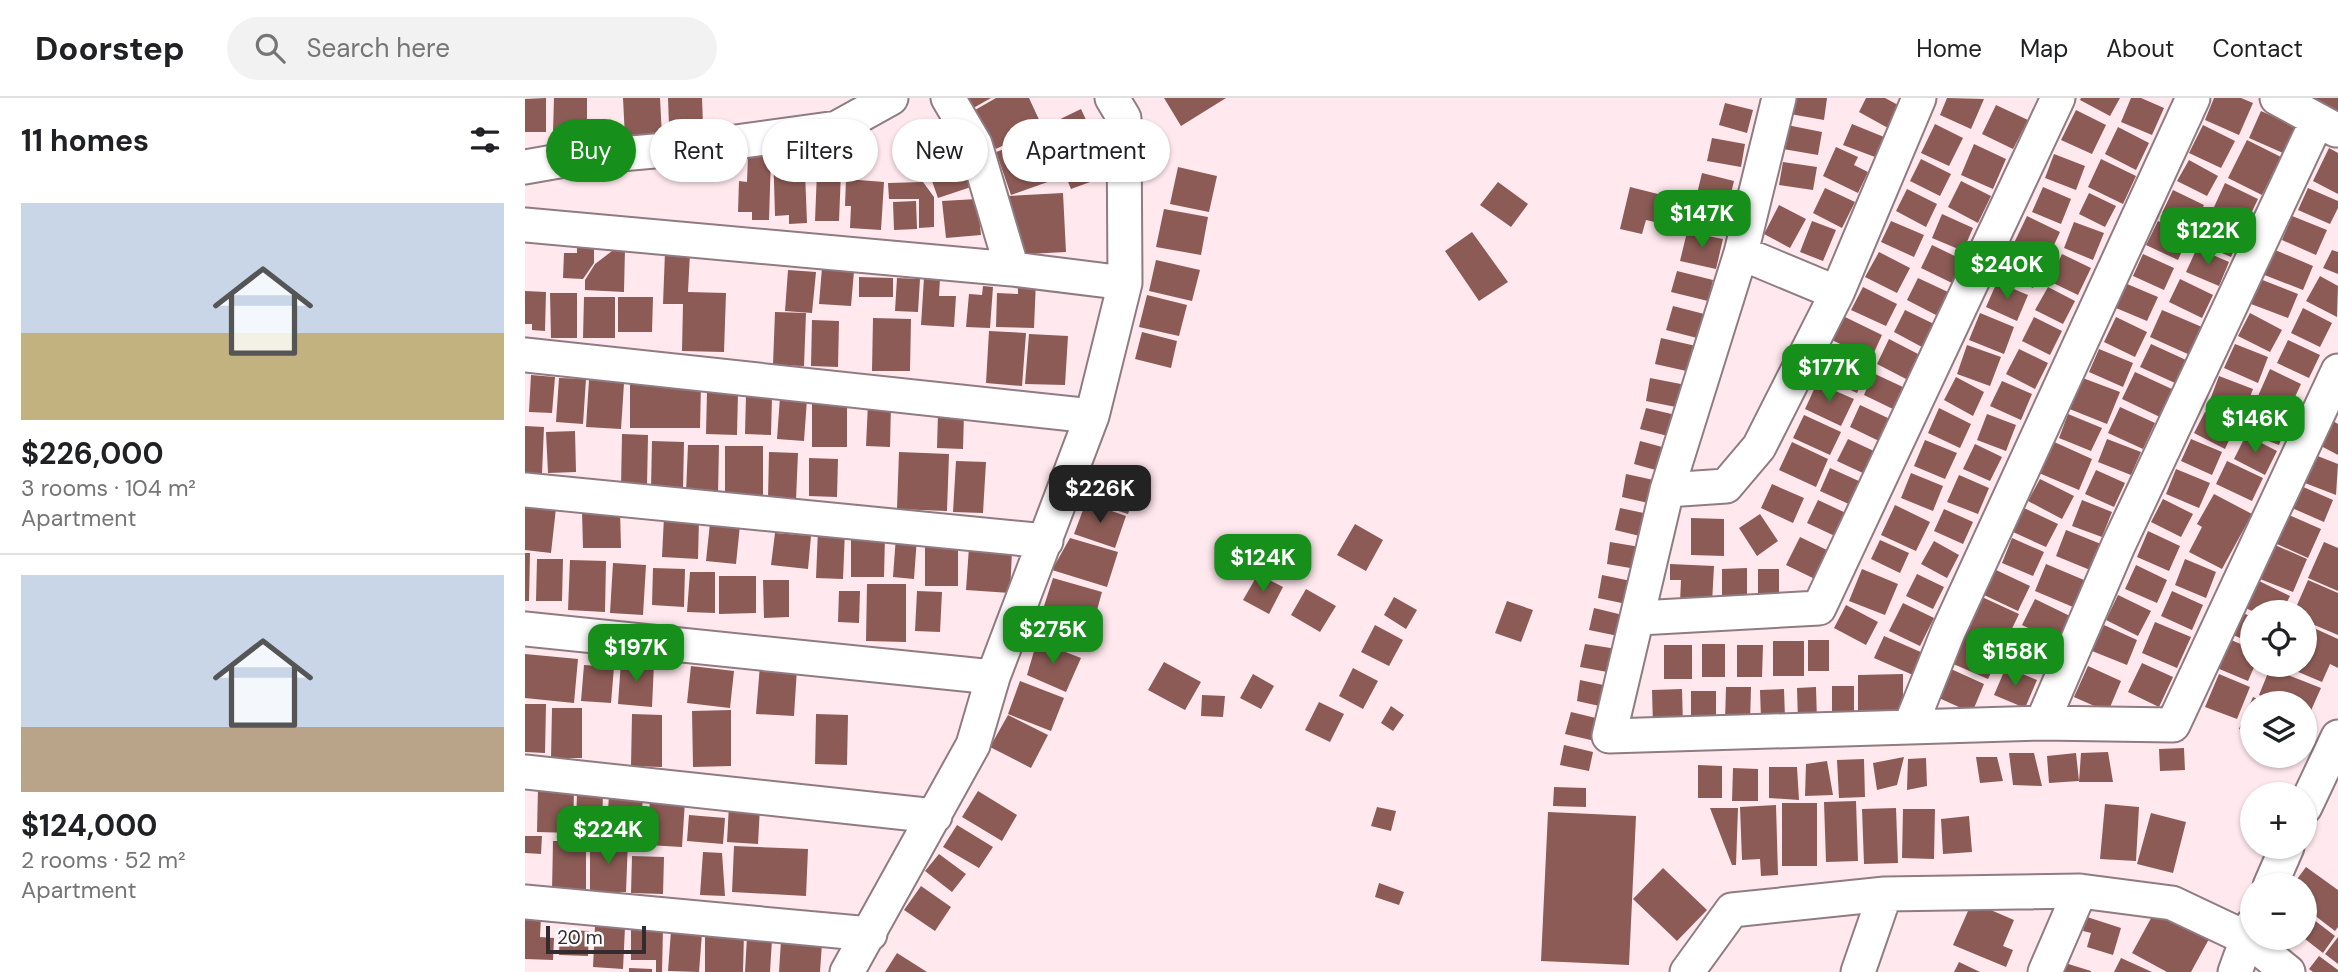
<!DOCTYPE html>
<meta charset="utf-8">
<style>
body{margin:0;font-family:"DM Sans",sans-serif;background:#f2f2f2;color:#202124;height:100vh;display:flex;flex-direction:column;font-size:26px;white-space:nowrap}
*{box-sizing:border-box;margin:0}
p{font-size:23px;color:#757577}
.icon{flex:none;width:38px;height:38px;fill:none;stroke:currentColor;stroke-width:2;stroke-linecap:round;stroke-linejoin:round}
.map{position:relative;flex:1;overflow:hidden}
.panel{display:flex;flex-direction:column;background:#fff;width:525px}
.panel>*{flex:none}
.banner{position:absolute;left:21px;top:21px;width:665px;height:63px;display:flex;gap:14px}
.buttons{position:absolute;left:1715px;top:502px;display:grid;gap:14px}
.buttons a{display:grid;place-items:center;width:77px;height:77px;border-radius:50%;background:#fff;box-shadow:0 2px 5px #0004;font-size:35px}
.scale{position:absolute;left:21px;bottom:18px;width:100px;box-sizing:border-box;padding-left:7px;border:4px solid #332b2d;border-top:0;font-size:19px;line-height:24px;white-space:nowrap;color:#332b2d;-webkit-text-stroke:5px #fcfcfc;paint-order:stroke}
.price{position:absolute;translate:-50% -60px;padding:0 16px;border-radius:14px;background:#168f1b;color:#fff;font-size:23px;line-height:46px;filter:drop-shadow(0 2px 4px #0008)}
.price::after{content:'';position:absolute;left:50%;top:42px;width:21px;height:16px;margin-left:-10px;background:inherit;clip-path:polygon(0 0,100% 0,50% 100%)}
.price.on{background:#222;color:#fff}
ul{padding:0;list-style:none}
li{display:grid;align-content:center;gap:14px;height:371px;padding:0 21px}
li+li{border-top:2px solid #e0e0e0}
li span{display:grid;place-items:center;height:217px;border-radius:0px;color:#555}
li>.icon{margin-inline-start:auto}
span .icon{width:126px;height:126px;fill:#fffc;stroke-width:1}
li b{font-size:30px}
h2{display:flex;justify-content:space-between;align-items:center;height:84px;padding:0 21px;font-size:30px}
.tag{padding:0 24px;border-radius:32px;background:#fff;box-shadow:0 2px 5px #0004;font-size:24px;line-height:63px}
.tag.on{background:#168f1b;color:#fff}
header{display:flex;align-items:center;gap:42px;box-sizing:border-box;height:98px;padding:0 35px;background:#fff;border-bottom:2px solid #e0e0e0}
header strong{font-size:33px}
nav{display:flex;gap:38px;margin-inline-start:auto;font-size:24px}
.search{width:490px;height:63px;background:#f2f2f2;display:flex;align-items:center;gap:18px;box-sizing:border-box;padding:0 24px;border-radius:38px;color:#757577;font-size:26px}
main{display:flex;flex:1;min-height:0}
.map>svg:first-child{display:block}
.building{fill:#8c5b55}
.lines{fill:none;stroke-linecap:round;stroke-linejoin:round}
.minor-casing{stroke:#8f7b81;stroke-width:37}
.minor{stroke:#fff;stroke-width:33}
</style>
<header>
<strong>Doorstep</strong>
<div class="search"><svg class="icon" aria-label="search" viewBox="0 0 24 24"><circle cx="10" cy="10" r="6"/><path d="M15 15l6 6"/></svg>Search here</div>
<nav><a>Home</a><a>Map</a><a>About</a><a>Contact</a></nav>
</header>
<main>
<section class="panel">
<h2>11 homes<svg class="icon" aria-label="filters" viewBox="0 0 24 24"><path d="M4 7h16M4 17h16"/><circle cx="9" cy="7" r="2"/><circle cx="15" cy="17" r="2"/></svg></h2>
<ul>
<li><span style="background:linear-gradient(#c9d6e8 60%,#c2b280 0)"><svg class="icon" aria-label="home" viewBox="0 0 24 24"><path d="M3 11l9-7 9 7M6 9v11h12V9"/></svg></span><div><b>$226,000</b><p>3 rooms · 104 m²</p><p>Apartment</p></div></li>
<li><span style="background:linear-gradient(#c9d6e8 70%,#b9a48a 0)"><svg class="icon" aria-label="home" viewBox="0 0 24 24"><path d="M3 11l9-7 9 7M6 9v11h12V9"/></svg></span><div><b>$124,000</b><p>2 rooms · 52 m²</p><p>Apartment</p></div></li>
</ul>
</section>
<div class="map">
<svg width="1813" height="874" viewBox="0 0 1813 874">
<rect width="100%" height="100%" fill="#ffe8ee"/>
<!-- building -->
<path class="building" d="M21 0V34H0V1Z
M29 0H62V34H28Z
M98 0H135L137 38 100 40Z
M143 0H177L178 27 144 28Z
M436 0H466L443 13Z
M471 0H504L517 28 471 51 450 12Z
M639 0H701L656 28Z
M1268 0H1302L1299 22 1265 16Z
M1341 0H1360L1375 8 1363 30 1334 14Z
M1422 0 1459 1 1446 31 1415 17Z
M1556 0H1595L1585 18 1555 2Z
M1606 0H1616L1639 10 1627 37 1596 24Z
M1689 0H1716L1728 5 1714 37 1680 22Z
M1786 0H1813V15Z
M1200 5 1228 12 1222 35 1194 27Z
M1471 7 1503 22 1488 51 1457 36Z
M556 11 569 39 537 54 523 27Z
M1551 12 1581 27 1567 56 1536 42Z
M1736 13 1770 28 1758 55 1724 40Z
M1327 26 1359 39 1350 59 1318 47Z
M1410 26 1438 40 1424 68 1396 55Z
M1262 27 1297 34 1293 57 1258 51Z
M1678 27 1710 43 1696 70 1664 55Z
M1593 29 1624 45 1611 72 1580 56Z
M516 38 531 81 486 97 471 54Z
M1187 40 1220 46 1216 69 1182 63Z
M1722 42 1756 59 1737 97 1703 80Z
M1449 46 1481 61 1468 91 1436 77Z
M279 49 282 125 264 126V117L250 118 248 50Z
M1311 49 1333 59 1329 67 1343 74 1333 95 1298 78Z
M1804 50 1813 55V96L1788 83Z
M284 51 323 55 327 74 283 69Z
M437 54 449 88 413 100 401 66Z
M566 55 576 80 546 91 536 67Z
M1529 56 1560 68 1551 92 1520 80Z
M223 57 246 58 244 122H227V114H213L214 83 222 84Z
M1396 61 1426 76 1415 98 1385 83Z
M1576 61 1611 78 1598 106 1563 89Z
M1664 62 1693 78 1682 98 1652 83Z
M1258 64 1292 69 1288 92 1254 87Z
M653 69 692 78 684 114 645 106Z
M292 73 316 74 314 123H290Z
M1177 75 1209 83 1203 108 1171 100Z
M321 81 359 84 356 132 325 130 326 108H320Z
M1436 83 1466 98 1453 125 1423 109Z
M398 84 409 99V129L394 130V101H364L363 85Z
M973 84 1003 106 986 129 955 107Z
M1700 85 1733 101 1722 124 1689 109Z
M1105 89 1161 103 1155 130 1121 122 1117 136 1095 131Z
M1518 89 1546 101 1536 126 1507 114Z
M1300 90 1330 104 1317 130 1288 115Z
M1783 90 1813 103V110L1805 126 1773 112Z
M1382 91 1412 106 1401 129 1371 113Z
M1648 92 1679 107 1668 130 1637 115Z
M538 95 541 154 502 156 485 144 483 98Z
M1564 95 1591 108 1580 129 1554 116Z
M452 101 456 137 421 140 417 103Z
M391 103 392 131 369 132 368 104Z
M1170 107 1201 115 1196 135 1166 126Z
M1254 107 1281 121 1265 150 1239 136Z
M639 111 683 119 676 157 631 149Z
M1683 114 1719 130 1706 159 1669 143Z
M1417 116 1448 130 1438 153 1407 140Z
M1502 118 1535 134 1523 160 1489 145Z
M1767 118 1802 132 1791 157 1757 142Z
M1287 123 1311 132 1298 163 1275 154Z
M1366 123 1399 137 1389 159 1356 144Z
M1633 123 1664 137 1653 162 1621 147Z
M1549 124 1579 135 1568 162 1539 150Z
M947 134 983 184 954 203 920 153Z
M1162 134 1198 141 1191 171 1155 163Z
M1407 147 1438 162 1427 185 1396 170Z
M52 150H69V165L58 181 38 180 39 155H52Z
M91 150H100L99 194 60 192V182L70 166Z
M1672 150 1704 164 1694 188 1661 174Z
M1489 151 1519 167 1508 190 1477 175Z
M1748 151 1788 168 1778 192 1737 176Z
M1807 152 1813 154V176L1798 170Z
M140 154 165 155 163 194 201 195 199 254 157 253 158 206H138Z
M1354 154 1385 170 1372 195 1340 179Z
M1537 156 1566 170 1553 197 1524 183Z
M1618 156 1649 170 1639 192 1608 178Z
M631 162 675 172 667 203 624 193Z
M297 170 329 173 326 208 294 206Z
M263 172 291 174 287 215 260 213Z
M1152 173 1188 182 1183 203 1146 194Z
M1795 178 1813 188 1812 219 1781 203Z
M334 179 368 180V199H334Z
M372 180 395 181 393 214 370 213Z
M399 180 415 181 414 198H431L429 229 396 227Z
M1393 180 1423 194 1411 217 1382 202Z
M493 181 511 182 509 230 471 229 472 195 493 196Z
M1655 181 1688 197 1677 220 1644 204Z
M1735 181 1773 196 1763 220 1726 206Z
M1472 184 1503 197 1492 223 1461 209Z
M1602 186 1633 199 1622 223 1591 210Z
M458 188 468 189 465 230 441 229 444 196 457 197Z
M1338 189 1372 206 1361 228 1326 212Z
M1523 189 1550 203 1538 226 1510 212Z
M0 193 21 194 20 233 7 232V226H0Z
M25 195H52V240H26Z
M622 197 662 207 654 238 614 229Z
M59 199H90V240H58Z
M93 199H128L127 234H93Z
M1148 208 1183 217 1176 241 1141 232Z
M1778 210 1807 225 1795 249 1766 235Z
M1380 212 1409 226 1397 249 1369 234Z
M1637 212 1677 229 1665 257 1625 239Z
M250 214 281 215 279 268 248 267Z
M1455 215 1489 229 1479 256 1444 242Z
M1725 215 1757 232 1745 254 1713 238Z
M1318 218 1357 237 1346 261 1307 242Z
M1509 219 1537 233 1525 257 1497 243Z
M1591 219 1622 234 1610 259 1579 244Z
M348 220 386 221 385 273H347Z
M287 222 314 223 313 269 286 268Z
M464 233 501 235 497 288 461 285Z
M617 234 652 243 646 270 610 261Z
M504 236 543 238 540 287 500 286Z
M1136 240 1171 248 1166 274 1130 266Z
M1364 241 1395 257 1383 282 1352 266Z
M1763 242 1795 257 1784 280 1752 265Z
M1626 246 1661 262 1650 285 1615 269Z
M1710 246 1743 259 1733 285 1699 270Z
M1442 247 1476 259 1465 288 1432 276Z
M1494 251 1523 265 1510 291 1481 276Z
M1574 251 1608 265 1598 289 1564 274Z
M1307 252 1344 268 1332 295 1295 278Z
M1745 271 1776 286 1764 312 1733 298Z
M1610 274 1649 292 1637 320 1597 301Z
M1348 275 1380 290 1370 312 1339 297Z
M6 277 30 279 27 315 4 314Z
M1694 278 1728 291 1716 323 1682 310Z
M1431 279 1459 294 1448 318 1419 302Z
M1555 279 1595 294 1582 326 1542 310Z
M34 280 61 281 58 326 31 324Z
M1125 280 1166 288 1161 311 1121 303Z
M64 282 99 285 96 331 61 329Z
M1477 283 1507 296 1496 322 1465 308Z
M1292 285 1329 301 1316 328 1280 311Z
M105 286H176L175 330H105Z
M182 293 213 294 212 337 181 336Z
M221 297 247 298 246 337 220 336Z
M255 299 282 301 279 343 252 341Z
M287 300 322 301V349H287Z
M343 305 366 306 365 349 341 348Z
M1734 305 1766 317 1754 347 1722 335Z
M1335 307 1365 321 1354 343 1325 329Z
M1595 309 1630 325 1618 351 1583 335Z
M1121 310 1155 318 1151 340 1115 331Z
M1414 310 1446 326 1435 350 1403 335Z
M1680 314 1710 329 1700 351 1669 335Z
M413 315H439L438 351 412 350Z
M1462 316 1491 327 1481 353 1452 342Z
M1543 316 1577 330 1566 353 1534 340Z
M1279 317 1316 334 1305 357 1268 340Z
M1808 323 1813 326V357L1796 348Z
M0 328 19 329 17 376H0Z
M50 333 51 374 23 375 21 334Z
M97 336 123 337 122 389H96Z
M1721 337 1752 353 1740 377 1709 361Z
M1323 341 1351 354 1340 376 1312 363Z
M1582 341 1616 354 1606 377 1573 364Z
M1666 341 1697 354 1687 377 1656 363Z
M1400 342 1432 355 1420 381 1389 368Z
M127 343 159 344 158 392 126 391Z
M1115 343 1152 353 1145 376 1109 366Z
M1527 343 1567 361 1554 392 1514 375Z
M1267 344 1303 361 1291 389 1254 372Z
M1450 346 1477 359 1465 383 1438 371Z
M163 347H194L193 396 161 395Z
M200 348H238V400H200Z
M244 354 273 355 271 402H243Z
M374 354 424 356 422 413 372 411Z
M1790 357 1813 366 1811 397 1780 385Z
M284 360 313 361 312 399 284 398Z
M431 363 461 364 458 415 428 414Z
M1702 363 1738 380 1727 403 1691 386Z
M1305 370 1336 384 1326 407 1295 393Z
M1651 371 1685 385 1674 410 1641 396Z
M1571 372 1600 385 1589 409 1560 396Z
M1386 375 1418 388 1408 413 1376 400Z
M1101 376 1138 384 1132 407 1097 399Z
M573 377 612 389 603 416 587 411 589 405 573 400 577 391 570 388Z
M1434 377 1464 390 1453 416 1422 404Z
M1515 381 1549 398 1537 421 1503 403Z
M1247 386 1279 400 1268 425 1236 410Z
M1776 388 1808 402 1799 424 1767 410Z
M1689 396 1727 416 1697 471 1664 454 1677 429 1672 426Z
M1638 401 1668 416 1656 439 1626 424Z
M1293 402 1323 416 1312 439 1282 425Z
M1557 402 1587 414 1577 439 1547 428Z
M561 404 601 418 590 450 549 436Z
M0 407 31 410 26 455 0 452Z
M1370 407 1405 424 1391 453 1356 437Z
M1095 410 1128 417 1123 440 1090 432Z
M1499 410 1533 426 1521 449 1488 434Z
M1419 411 1448 424 1438 446 1409 433Z
M95 412 96 450H58L57 413Z
M1235 416 1253 443 1232 458 1214 430Z
M1764 417 1796 431 1783 460 1752 446Z
M139 419 174 420 173 461 137 459Z
M1166 420 1199 421V458L1166 457Z
M185 425 215 427 211 466 181 463Z
M830 426 858 442 841 473 812 457Z
M293 432 320 433 318 481 291 480Z
M1541 432 1576 446 1565 472 1531 458Z
M1623 433 1655 448 1644 473 1612 459Z
M250 435 286 438 283 471 246 467Z
M326 436 360 437 359 479H326Z
M371 438 392 439 389 481 368 479Z
M1275 439 1306 454 1292 482 1261 467Z
M545 440 593 454 582 489 527 472Z
M1487 440 1519 454 1508 478 1477 465Z
M1355 442 1384 455 1375 475 1346 461Z
M1409 443 1434 457 1422 480 1396 466Z
M400 444H433V488H400Z
M1085 444 1121 450 1117 472 1082 466Z
M1799 444 1813 450V493L1783 480Z
M1750 447 1782 461 1768 494 1735 481Z
M444 449 487 453 485 495 441 492Z
M0 455H5L4 503H0Z
M12 461H38L37 503H11Z
M1660 461 1691 474 1681 500 1650 487Z
M45 462 81 463 80 514 43 512Z
M88 465 121 467 118 517 85 515Z
M1145 466 1189 468 1187 505 1155 504 1156 482H1145Z
M1521 466 1559 482 1548 509 1510 493Z
M1611 467 1642 482 1632 505 1600 491Z
M128 470 160 471 159 509 127 507Z
M1222 470V511H1197V471Z
M1233 471H1254V502H1233Z
M1337 471 1373 486 1360 517 1324 503Z
M1471 472 1505 488 1493 513 1459 497Z
M165 474H190V515L162 514Z
M733 476 758 489 744 516 718 502Z
M1392 476 1419 489 1408 511 1381 498Z
M1077 477 1111 484 1106 507 1073 500Z
M194 478H231V515L194 516Z
M528 480 577 494 569 523 519 508Z
M238 482H264V519L239 520Z
M1783 482 1813 495V537L1780 523V514H1769Z
M1734 483 1765 498 1757 514H1730L1720 510Z
M342 486H381V544L341 543Z
M781 491 811 508 795 534 766 517Z
M314 493H335L334 525 313 524Z
M392 493 417 494 415 534 390 533Z
M1647 493 1678 507 1667 532 1636 518Z
M1593 497 1626 513 1613 538 1581 522Z
M869 499 892 512 881 531 859 517Z
M1457 499 1494 516 1463 581 1426 565Z
M1510 501 1547 519 1535 545 1497 527Z
M982 503 1008 512 996 544 970 535Z
M1378 505 1409 520 1395 548 1364 533Z
M1321 507 1353 524 1341 547 1309 530Z
M1069 510 1102 518 1098 539 1064 532Z
M526 514 565 529 556 554 516 539Z
M1718 515 1727 519V545L1708 537Z
M1630 524 1666 539 1652 570 1617 555Z
M1780 526 1813 541V570L1805 566 1797 584 1757 567H1780Z
M850 527 878 542 864 568 836 554Z
M1579 527 1612 542 1602 567 1567 553Z
M1496 533 1526 546 1515 571 1485 557Z
M1359 538 1398 555 1388 577 1349 560Z
M1704 541 1727 551V567H1730L1723 583 1692 570Z
M1283 542H1304V573H1283Z
M512 543 556 560 541 594 502 577Z
M1248 543H1279V578H1248Z
M1060 546 1092 551 1088 575 1055 569Z
M1177 546H1200V579H1177Z
M1139 547H1167V581H1139Z
M1212 547H1238L1237 579H1212Z
M0 556 53 561 49 605 0 600Z
M96 563 129 565 127 609 93 606Z
M639 564 676 584 660 612 623 592Z
M1617 565 1648 579 1634 609 1603 594Z
M59 567 89 569 86 605 56 603Z
M235 567 272 570 269 618 231 616Z
M166 568 209 573 205 610 162 605Z
M1563 568 1596 583 1583 614 1549 599Z
M1481 569 1512 582 1500 610 1469 597Z
M828 570 853 583 838 611 814 598Z
M1745 570 1796 590 1784 617 1780 616V606H1756L1734 597Z
M1426 571 1459 586 1447 615 1414 600Z
M728 576 749 588 736 611 715 600Z
M1378 576V626H1333V577Z
M1694 576 1725 589 1712 621 1680 609Z
M1055 582 1083 588 1079 609 1052 603Z
M495 583 539 600 526 633 483 616Z
M1307 588H1329V618H1307Z
M1201 589H1226L1225 625 1200 624Z
M1291 589 1292 623H1273L1272 590Z
M1157 591 1158 629H1128L1127 592Z
M1259 591 1260 620 1236 621 1235 592Z
M1166 593H1191V627H1166Z
M677 597 700 598 698 619 676 618Z
M1728 599 1743 605 1727 606V637L1714 631Z
M794 604 819 616 805 644 780 632Z
M0 606H21L20 655 0 654Z
M866 608 879 617 868 633 856 625Z
M27 610H57V660H26Z
M206 612V668L168 669 167 613Z
M1046 614 1075 621 1070 643 1040 636Z
M107 616 137 617V669L106 668Z
M291 616 323 617 322 667 290 666Z
M483 617 523 637 506 670 465 649Z
M1039 647 1068 654 1064 673 1035 667Z
M1659 650 1660 672 1635 673 1634 651Z
M1583 654 1588 684H1554L1556 655Z
M1484 655H1509L1517 688 1488 687Z
M1551 655 1554 683 1524 685 1522 658Z
M1379 659 1372 687 1352 692 1348 665Z
M1451 659H1472L1478 683 1455 685Z
M1401 660 1402 688 1382 692 1383 661Z
M1339 661 1340 699 1314 700 1312 662Z
M1302 663 1308 697 1280 698 1281 666Z
M1173 667 1197 668V700H1173Z
M1244 669H1272L1274 702 1244 700Z
M1208 670 1233 671V703H1207Z
M1029 689 1061 690V709L1028 708Z
M13 690 49 691 48 735 12 734Z
M52 692 78 693 77 736 51 735Z
M453 693 492 717 477 743 437 719Z
M84 698 118 701 114 741 81 738Z
M125 701 160 703 157 749 122 747Z
M1331 703 1333 763 1301 764 1299 704Z
M1257 705H1292V768H1257Z
M1580 706 1614 709 1611 763 1575 761Z
M204 707 235 709 233 746 202 744Z
M1251 707 1253 777 1236 778 1235 761 1217 762 1215 709Z
M852 709 871 713 866 733 846 728Z
M1185 710H1213L1211 767H1207Z
M1371 710 1373 765 1339 766 1337 711Z
M1378 711H1410L1409 761 1377 760Z
M1023 714 1111 718 1104 867 1016 863Z
M1626 715 1661 724 1648 775 1612 766Z
M164 717 200 720 198 746 162 743Z
M1444 718 1447 754 1418 756 1416 721Z
M432 727 468 749 454 770 418 749Z
M0 738H17L16 756 0 755Z
M65 741 103 742 101 794H65Z
M28 743H61V793H27Z
M209 748 283 751 281 798 207 794Z
M178 754 197 755 200 798 175 797Z
M414 756 441 776 427 794 400 773Z
M107 758 139 759 138 796 106 795Z
M1781 769 1813 792V829L1810 833 1780 810V788H1767Z
M1138 770 1182 812 1152 843 1108 801Z
M854 785 879 794 874 807 850 799Z
M396 788 426 809 410 833 379 812Z
M1447 804 1489 822 1478 848 1488 852 1481 869 1428 847Z
M1630 813 1684 841 1666 874H1642L1607 855Z
M1780 815 1810 838 1798 855 1780 841Z
M0 818H16L15 839 29 840 28 862 0 861Z
M1562 819 1596 830 1588 857 1562 849 1566 835 1558 833Z
M70 828 100 829 98 871 68 869Z
M106 829 138 830 137 874H131V862H106Z
M35 832 64 833 63 858 34 857Z
M146 833 177 835 174 874 143 873Z
M180 835H219L218 874H180Z
M222 839 247 841 245 874H220Z
M1813 839V866L1800 856Z
M256 843 297 845 295 874H254Z
M372 855 402 874H360Z
M1794 858 1813 872V874H1788L1784 871Z
M1596 860 1627 874H1589Z
M1434 864 1455 874H1429Z
M1540 865 1566 873V874H1537Z
M104 870 127 871V874H104Z"/>
<g class="lines">
<!-- minor casing -->
<g class="minor-casing">
<path id="minor" d="M423 0 450 46 487 171
M1254 0 1216 155 1142 392 1084 638 1517 625 1648 627 1813 273
M1752 0 1811 32
M0 69 51 60 174 49 312 30 366 0
M0 127 487 171 600 185
M1216 155 1312 195
M0 257 567 318
M0 392 521 443
M1142 392 1201 388 1234 349 1312 195 1394 0
M1114 520 1294 510 1533 0
M0 531 468 579
M1517 625 1593 448 1792 23
M1385 629 1423 534 1668 0
M0 674 410 718
M1780 709 1813 639
M1745 788 1762 749
M0 804 345 836
M322 874 448 647 468 579 567 318 600 185 599 20 587 0
M1162 874 1207 812 1360 796 1555 793 1647 805 1721 840 1763 874
M1333 874 1360 796
M1520 874 1555 793
M1710 874 1727 827"/>
</g>
<!-- minor -->
<use href="#minor" class="minor"/>
</g>
</svg>
<div class="buttons">
<a><svg class="icon" aria-label="locate" viewBox="0 0 24 24"><circle cx="12" cy="12" r="6"/><path d="M12 2v4M12 18v4M2 12h4M18 12h4"/></svg></a>
<a><svg class="icon" aria-label="layers" viewBox="0 0 24 24"><path d="M12 4l9 5-9 5-9-5zM3 14l9 5 9-5"/></svg></a>
<a>+</a>
<a>−</a>
</div>
<div class="scale">20 m</div>
<b class="price" style="left:1177px;top:152px">$147K</b>
<b class="price" style="left:1683px;top:169px">$122K</b>
<b class="price" style="left:1482px;top:203px">$240K</b>
<b class="price" style="left:1304px;top:306px">$177K</b>
<b class="price" style="left:1730px;top:357px">$146K</b>
<b class="price on" style="left:575px;top:427px">$226K</b>
<b class="price" style="left:738px;top:496px">$124K</b>
<b class="price" style="left:528px;top:568px">$275K</b>
<b class="price" style="left:111px;top:586px">$197K</b>
<b class="price" style="left:1490px;top:590px">$158K</b>
<b class="price" style="left:83px;top:768px">$224K</b>
<div class="banner">
<a class="tag on">Buy</a>
<a class="tag">Rent</a>
<a class="tag">Filters</a>
<a class="tag">New</a>
<a class="tag">Apartment</a>
</div>
</div>
</main>
